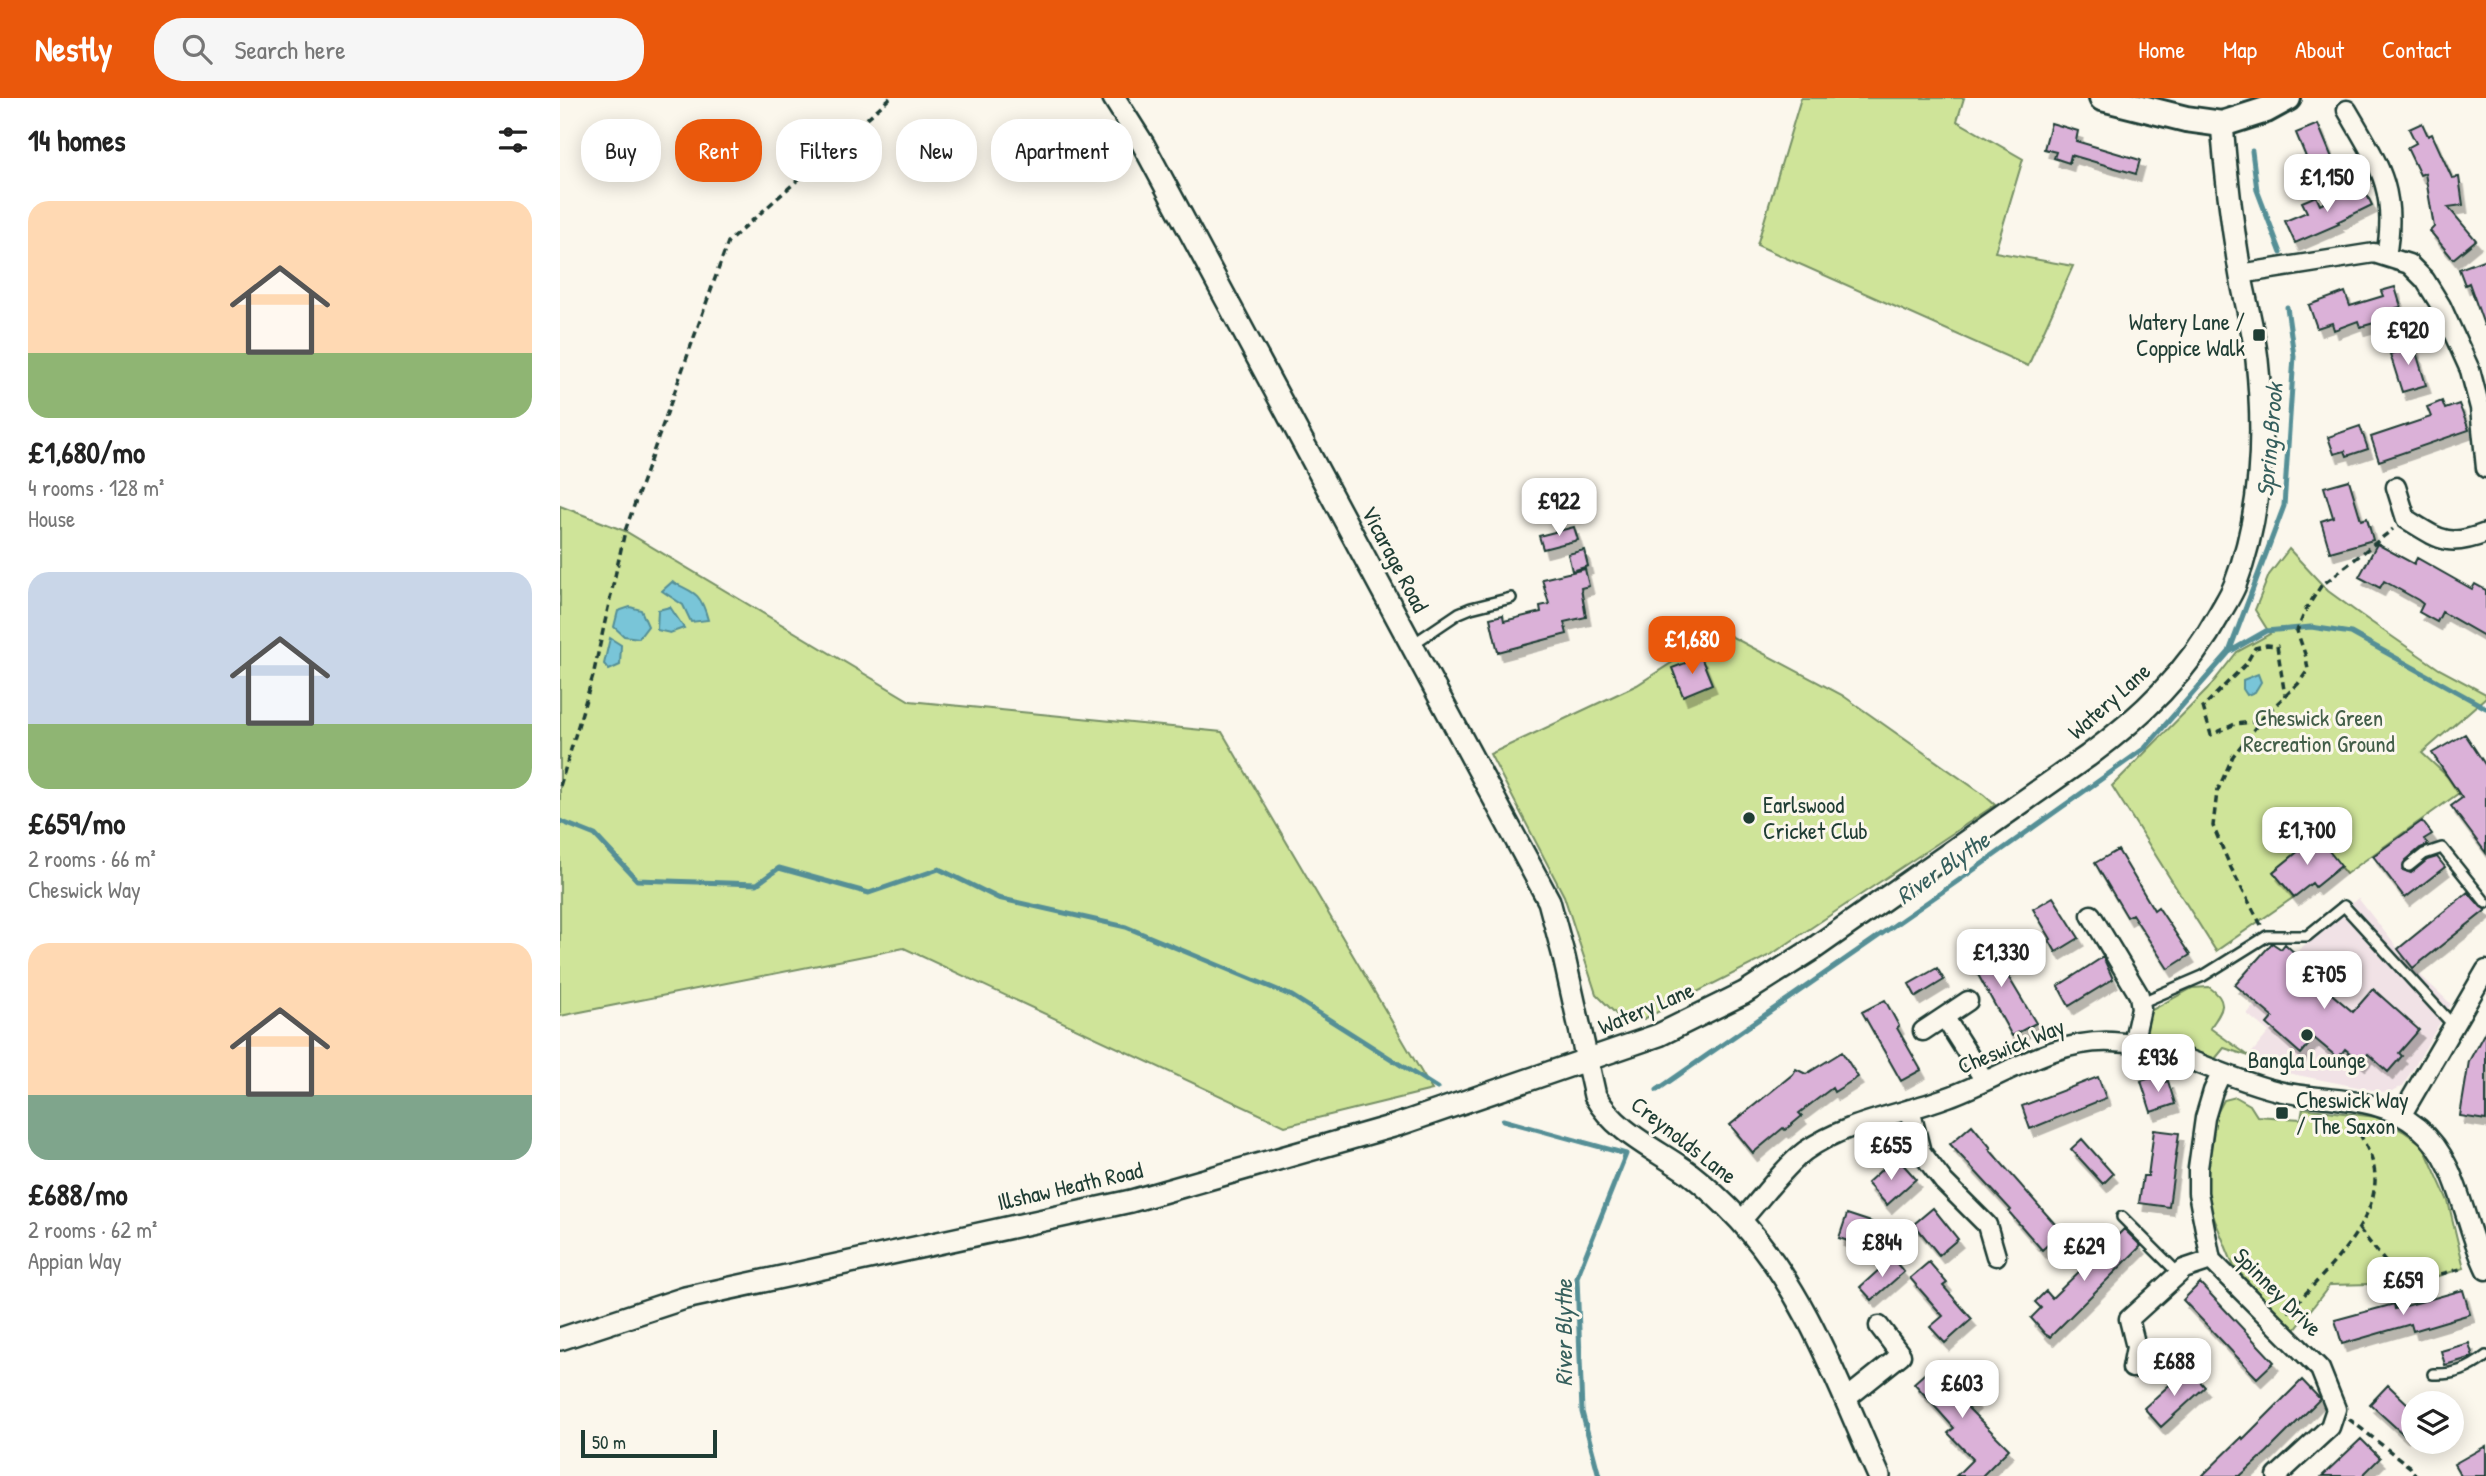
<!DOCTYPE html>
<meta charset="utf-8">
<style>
body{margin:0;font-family:"Patrick Hand",sans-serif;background:#f6f6f6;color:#222;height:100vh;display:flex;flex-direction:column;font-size:26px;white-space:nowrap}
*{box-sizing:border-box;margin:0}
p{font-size:23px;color:#767676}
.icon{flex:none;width:38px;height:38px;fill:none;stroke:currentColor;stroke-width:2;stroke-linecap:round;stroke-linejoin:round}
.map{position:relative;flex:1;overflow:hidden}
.panel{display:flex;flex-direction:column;background:#fff;width:560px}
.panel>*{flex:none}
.banner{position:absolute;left:21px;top:21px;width:665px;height:63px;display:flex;gap:14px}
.buttons{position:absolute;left:1841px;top:1293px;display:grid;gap:14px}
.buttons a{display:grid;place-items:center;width:63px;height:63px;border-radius:50%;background:#fff;box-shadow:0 4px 18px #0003;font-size:35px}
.scale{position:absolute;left:21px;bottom:18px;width:136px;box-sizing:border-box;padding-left:7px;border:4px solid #1f3d34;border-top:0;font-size:19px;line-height:24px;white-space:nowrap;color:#1f3d34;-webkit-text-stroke:5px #fbf7ec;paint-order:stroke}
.price{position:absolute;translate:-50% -60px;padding:0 16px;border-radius:14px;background:#fff;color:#222;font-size:23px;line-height:46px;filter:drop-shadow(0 2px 4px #0008)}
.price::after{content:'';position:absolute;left:50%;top:42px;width:21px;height:16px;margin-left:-10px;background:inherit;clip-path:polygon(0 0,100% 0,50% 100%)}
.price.selected{background:#ea580c;color:#fff}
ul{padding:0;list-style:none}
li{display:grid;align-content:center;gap:14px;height:371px;padding:0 28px}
li span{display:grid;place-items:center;height:217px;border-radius:21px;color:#555}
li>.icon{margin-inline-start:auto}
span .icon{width:126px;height:126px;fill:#fffc;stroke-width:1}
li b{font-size:30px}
h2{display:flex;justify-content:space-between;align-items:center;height:84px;padding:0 28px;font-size:30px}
.pill{padding:0 24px;border-radius:28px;background:#fff;box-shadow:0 4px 18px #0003;font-size:24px;line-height:63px}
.pill.selected{background:#ea580c;color:#fff}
header{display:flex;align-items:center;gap:42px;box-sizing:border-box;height:98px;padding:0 35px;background:#ea580c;color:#fff}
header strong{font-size:33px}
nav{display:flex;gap:38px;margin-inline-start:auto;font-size:24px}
.search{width:490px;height:63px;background:#f6f6f6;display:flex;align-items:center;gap:18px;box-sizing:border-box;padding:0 24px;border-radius:28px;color:#767676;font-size:26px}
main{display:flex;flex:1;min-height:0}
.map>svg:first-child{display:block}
.built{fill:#f1e2e6}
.green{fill:#cfe499;stroke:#779066;stroke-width:2}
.water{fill:#79c5d8;stroke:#558f96;stroke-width:2}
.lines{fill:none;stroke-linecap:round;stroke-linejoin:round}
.stream{stroke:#558f96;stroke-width:5}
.building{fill:#dbb1d8;stroke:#1f3d34;stroke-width:2;filter:url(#shadow)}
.service-casing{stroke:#1f3d34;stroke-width:14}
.minor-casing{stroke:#1f3d34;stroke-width:23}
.tertiary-casing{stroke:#1f3d34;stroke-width:26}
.secondary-casing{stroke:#1f3d34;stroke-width:30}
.path{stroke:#1f3d34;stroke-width:3.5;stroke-dasharray:7 5;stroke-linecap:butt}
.service{stroke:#fbf7ec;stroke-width:9}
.minor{stroke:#fbf7ec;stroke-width:18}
.tertiary{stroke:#fbf7ec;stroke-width:21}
.secondary{stroke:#fbf7ec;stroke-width:24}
.poi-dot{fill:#1f3d34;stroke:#fbf7ec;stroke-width:2.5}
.labels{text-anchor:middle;stroke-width:6;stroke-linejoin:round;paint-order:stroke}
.poi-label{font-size:23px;fill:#1f3d34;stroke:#fbf7ec;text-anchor:start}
.street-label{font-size:23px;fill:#1f3d34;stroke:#fbf7ec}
.park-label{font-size:23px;fill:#425e48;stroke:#fbf7ec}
.water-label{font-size:24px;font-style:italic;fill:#365f5d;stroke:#fbf7ec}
</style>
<header>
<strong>Nestly</strong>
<div class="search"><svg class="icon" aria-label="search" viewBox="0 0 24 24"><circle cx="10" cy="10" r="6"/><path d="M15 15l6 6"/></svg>Search here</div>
<nav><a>Home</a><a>Map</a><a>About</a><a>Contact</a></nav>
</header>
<main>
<section class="panel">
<h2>14 homes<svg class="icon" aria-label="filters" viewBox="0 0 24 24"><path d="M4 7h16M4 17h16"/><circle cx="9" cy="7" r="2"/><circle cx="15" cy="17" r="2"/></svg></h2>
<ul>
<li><span style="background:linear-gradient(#ffd9b3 70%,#8fb573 0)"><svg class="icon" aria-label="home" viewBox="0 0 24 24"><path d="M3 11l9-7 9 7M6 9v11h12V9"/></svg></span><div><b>£1,680/mo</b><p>4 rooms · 128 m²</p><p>House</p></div></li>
<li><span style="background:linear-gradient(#c9d6e8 70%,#8fb573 0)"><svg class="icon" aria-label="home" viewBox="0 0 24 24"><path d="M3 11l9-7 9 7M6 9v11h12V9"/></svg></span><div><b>£659/mo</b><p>2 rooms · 66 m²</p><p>Cheswick Way</p></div></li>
<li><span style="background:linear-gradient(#ffd9b3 70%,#7fa58c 0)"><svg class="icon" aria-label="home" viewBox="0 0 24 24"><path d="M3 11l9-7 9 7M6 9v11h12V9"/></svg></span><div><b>£688/mo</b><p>2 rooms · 62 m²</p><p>Appian Way</p></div></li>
</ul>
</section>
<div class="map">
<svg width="1926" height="1378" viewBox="0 0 1926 1378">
<defs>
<filter id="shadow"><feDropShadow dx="4.5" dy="8" stdDeviation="0" flood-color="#0004"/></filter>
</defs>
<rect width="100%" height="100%" fill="#fbf7ec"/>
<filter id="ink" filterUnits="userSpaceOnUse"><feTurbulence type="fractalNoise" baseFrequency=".0143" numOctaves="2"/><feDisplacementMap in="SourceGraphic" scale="14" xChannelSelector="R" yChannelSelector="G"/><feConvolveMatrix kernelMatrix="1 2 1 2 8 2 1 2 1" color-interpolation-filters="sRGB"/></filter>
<g filter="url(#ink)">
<!-- built -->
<path class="built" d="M1798 800 1853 870 1891 906 1843 988 1828 995 1707 971 1689 958 1709 934 1687 916 1741 850Z"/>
<!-- green -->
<path class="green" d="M1241 0H1404L1397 23 1463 61 1435 154 1513 168 1468 268 1197 147Z
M0 408 65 433 350 603 662 634 872 992 725 1028 344 850 0 918Z
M1729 451 1768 493 1801 517 1879 571 1926 596V599L1862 655 1888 679 1899 695 1786 776 1756 739 1714 773 1734 799 1656 853 1552 688 1647 592 1677 554 1710 536 1695 512 1709 477Z
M1161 533 1282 597 1424 697 1435 707 1212 856 1084 921 1059 919 1036 896 1004 798 930 656 1077 587Z
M1649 889C1670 904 1662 913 1650 930L1689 958 1664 950 1655 961 1586 935 1584 923 1590 913 1632 890Z
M1676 999 1690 1007 1697 1018 1741 1021 1743 1010 1816 1019 1843 1033 1863 1047 1888 1103 1904 1170 1855 1185 1770 1187 1735 1232 1674 1169 1647 1103 1650 1028 1664 1002Z"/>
<!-- water -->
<path class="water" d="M112 484C136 495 141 496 148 522L131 524 123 507 102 493Z
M70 509 81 512 88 528 79 540 64 538 54 529 58 513Z
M110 509 124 530 110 535 97 532 98 512Z
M50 540 61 547 60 567 49 572 44 566Z
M1698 576 1701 584 1695 594 1687 597 1683 591V582Z"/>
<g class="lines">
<!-- stream -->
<path class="stream" d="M1692 53 1697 92 1721 155
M1669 554 1724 408 1734 258 1727 209
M0 723 35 737 77 782 197 786 219 770 309 795 379 771 438 800 566 829 732 898 877 990
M1097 992 1405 778 1585 650 1669 554 1706 533 1751 529 1791 535 1926 610
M943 1022 1066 1056 1017 1179 1022 1314 1039 1378"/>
</g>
<!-- building -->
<path class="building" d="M1491 25 1518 33 1516 43 1580 62 1576 76 1511 57 1509 65 1494 60 1496 54 1484 51Z
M1862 25 1868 38 1872 36 1892 80 1899 79 1903 107 1888 109 1916 142 1893 161 1870 133 1874 129 1865 75 1860 77 1847 50 1856 45 1849 31Z
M1758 26 1775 67 1753 76 1736 35Z
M1802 87 1812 107 1777 124 1779 126 1735 145 1725 123 1747 114 1742 104 1756 98 1760 107Z
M1926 161V226L1924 227 1909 185 1905 187 1899 171Z
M1835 189 1841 209 1836 210 1839 218 1800 229 1798 223 1774 232 1772 225 1757 230 1749 207 1785 194 1790 208 1823 198 1821 193Z
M1852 241 1866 287 1842 294 1830 256 1839 253 1837 246Z
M1882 303 1885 311 1899 306 1909 332 1819 363 1811 339 1871 319 1867 309Z
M1800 328 1808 351 1787 358 1785 353 1774 356 1768 339Z
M1789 382 1801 422 1807 420 1813 442 1770 454 1761 423 1773 419 1764 389Z
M1014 429 1018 442 983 451 979 438Z
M1817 446 1854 466 1857 460 1912 491 1915 486 1926 492V539L1882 514 1877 524 1859 514 1863 506 1858 502 1824 483 1820 490 1799 479Z
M1024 452 1028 468 1012 473 1008 456Z
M1025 471 1029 488 1021 490 1026 519 1004 524 1007 536 938 554 930 520 943 517 944 523 981 514 980 508 989 506 982 481Z
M1141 559 1152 586 1123 598 1112 570Z
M1905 636 1926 668V755L1891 708 1902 700 1872 655Z
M1862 723 1872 736 1864 741 1868 747 1860 750 1845 763 1843 772 1851 775 1867 762 1877 759 1885 769 1845 800 1813 758Z
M1757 738 1781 768 1755 789 1752 785 1734 799 1713 774Z
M1558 752 1594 812 1598 809 1630 857 1608 871 1572 816 1567 819 1535 765Z
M1908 794 1921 809 1926 812 1853 870 1838 851Z
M1493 799 1519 840 1496 854 1489 842 1491 841 1473 811Z
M1427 843 1476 925 1452 938 1406 855Z
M1712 845 1721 851 1725 846 1751 870 1747 875 1793 914 1813 891 1859 932 1839 955 1842 958 1828 974 1808 956 1801 964 1785 951 1778 960 1754 940 1741 956 1707 926 1713 919 1675 887Z
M1543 859 1553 881 1509 908 1498 888Z
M1377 870 1384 882 1356 899 1349 886Z
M1325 902 1339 928 1337 930 1361 972 1341 983 1302 914Z
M1926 932V1022L1900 1018 1909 963Z
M1282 954 1298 979 1274 994 1272 990 1239 1015 1242 1018 1225 1032 1223 1030 1193 1055 1170 1027 1233 976 1236 971 1246 976Z
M1538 979 1546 1000 1470 1031 1462 1008Z
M1594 979 1597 986 1608 983 1615 1006 1591 1014 1581 983Z
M1412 1027 1431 1050 1429 1051 1502 1134 1482 1152 1449 1114 1451 1112 1390 1046Z
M1594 1032 1619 1035 1609 1109 1579 1105 1583 1078H1588Z
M1522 1041 1553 1076 1543 1086 1511 1051Z
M1340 1063 1356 1081 1327 1107 1307 1085 1330 1064 1334 1068Z
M1373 1110 1398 1141 1379 1157 1354 1126Z
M1287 1116 1311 1124 1303 1148 1279 1140Z
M1564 1131 1581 1148 1490 1239 1485 1236 1471 1220 1481 1210 1475 1204 1486 1193 1492 1200 1531 1162 1524 1156 1534 1146 1541 1154Z
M1332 1160 1344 1174 1312 1202 1300 1189Z
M1369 1164 1387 1185 1383 1188 1412 1221 1385 1245 1370 1229 1383 1218 1350 1180Z
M1640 1185 1714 1264 1697 1280 1623 1202Z
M1903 1192 1910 1216 1853 1233 1851 1226 1782 1246 1775 1222 1834 1206 1835 1211Z
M1909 1245 1913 1259 1885 1267 1881 1253Z
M1379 1263 1415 1304 1408 1310 1449 1351 1422 1378H1396L1413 1361 1388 1335 1394 1330 1354 1285Z
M1628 1270 1645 1289 1601 1329 1584 1310Z
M1742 1282 1760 1301 1707 1354 1680 1378H1642L1682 1339 1683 1341Z
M1828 1287 1853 1311V1325L1843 1336 1810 1306Z
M1801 1341 1820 1360 1802 1378H1762Z
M1926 1348V1378H1901L1894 1366Z"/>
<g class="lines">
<!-- service casing -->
<g class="service-casing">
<path id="service" d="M853 546 899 515 911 510 951 500
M1849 768 1864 756 1882 750 1926 805
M1580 905 1643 878 1707 838H1747L1784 808 1893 927
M1562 1119 1619 1176
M1873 1276C1895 1277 1909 1271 1926 1258"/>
</g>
<!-- minor casing -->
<g class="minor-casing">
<path id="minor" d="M1787 12C1819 67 1838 92 1826 158
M1680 176 1814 155 1849 166 1865 182 1881 208 1910 272 1920 310 1926 370
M1836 389 1846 421C1879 441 1887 450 1926 435
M1531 817 1579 897 1581 910 1573 946
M1385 920 1425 983
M1363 933 1408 903
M1661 976 1653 993 1645 1020 1638 1070V1095L1651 1162 1760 1271 1776 1311 1770 1329 1717 1378
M1350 1011 1361 1054 1384 1084 1427 1127 1436 1158
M1841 1018 1926 872
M1181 1123C1200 1102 1224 1069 1245 1053 1288 1023 1340 1017 1388 999 1441 980 1493 941 1552 944 1611 946 1661 980 1718 993 1766 1004 1818 996 1859 1030 1900 1064 1903 1126 1926 1172
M1572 1270 1576 1249 1569 1221 1624 1171 1651 1162
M1286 1301 1341 1257 1319 1228"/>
</g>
<!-- tertiary casing -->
<g class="tertiary-casing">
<path id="tertiary" d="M554 0 583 46 989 803 1004 859 1035 998C1056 1035 1096 1051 1129 1075 1147 1089 1164 1105 1180 1122 1247 1195 1279 1289 1319 1378
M0 1241 125 1200 571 1103 837 1027 1099 937 1184 895 1253 851 1528 658C1581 619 1628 574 1660 515 1665 506 1671 497 1675 487 1702 416 1705 337 1697 262 1694 234 1686 206 1681 179 1672 128 1666 77 1662 26"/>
</g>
<!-- secondary casing -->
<g class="secondary-casing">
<path id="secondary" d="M1542 0 1626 21 1662 26 1706 12 1728 0"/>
</g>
<!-- path -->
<path class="path" d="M1697 627 1693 624 1675 626 1651 637 1643 609 1686 566 1695 550 1707 547 1717 548 1725 598
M0 688 33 578 65 433 168 144 330 0
M1701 827 1671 770 1653 728 1657 694 1673 658 1705 617 1738 586 1748 572 1746 559 1737 533 1746 511 1761 488 1833 431
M1799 1131 1835 1176 1847 1185 1904 1170
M1728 1214C1760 1179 1824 1122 1814 1070 1811 1053 1799 1037 1793 1021
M1789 1321 1850 1369 1856 1378"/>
<!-- service -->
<use href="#service" class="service"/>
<!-- minor -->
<use href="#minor" class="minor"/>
<!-- tertiary -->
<use href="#tertiary" class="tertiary"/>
<!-- secondary -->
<use href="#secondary" class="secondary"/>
</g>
</g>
<!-- markers -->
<g class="poi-dot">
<rect x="1692" y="230" width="14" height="14" rx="3.5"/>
<circle cx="1189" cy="720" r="7"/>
<circle cx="1747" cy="937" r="7"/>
<rect x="1715" y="1008" width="14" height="14" rx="3.5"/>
</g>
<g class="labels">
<!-- poi labels -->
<g class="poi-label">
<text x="1685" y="232" text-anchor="end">Watery Lane /<tspan x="1685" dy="26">Coppice Walk</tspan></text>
<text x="1203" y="715">Earlswood<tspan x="1203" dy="26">Cricket Club</tspan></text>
<text x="1747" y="970" text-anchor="middle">Bangla Lounge</text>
<text x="1736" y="1010">Cheswick Way<tspan x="1736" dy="26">/ The Saxon</tspan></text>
</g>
<!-- street labels -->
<g class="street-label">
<text transform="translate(835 461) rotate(62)" y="8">Vicarage Road</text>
<text transform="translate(1549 603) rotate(-42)" y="8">Watery Lane</text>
<text transform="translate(1086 910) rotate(-23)" y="8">Watery Lane</text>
<text transform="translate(1451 948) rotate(-22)" y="8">Cheswick Way</text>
<text transform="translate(1124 1042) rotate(38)" y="8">Creynolds Lane</text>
<text transform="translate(510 1088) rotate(-13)" y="8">Illshaw Heath Road</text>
<text transform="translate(1718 1194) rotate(45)" y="8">Spinney Drive</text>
</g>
<!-- park labels -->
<g class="park-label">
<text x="1759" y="628">Cheswick Green<tspan x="1759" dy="26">Recreation Ground</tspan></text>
</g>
<!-- water labels -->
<g class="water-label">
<text transform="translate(1710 342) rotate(-85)" y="8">Spring Brook</text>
<text transform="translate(1383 770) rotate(-35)" y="8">River Blythe</text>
<text transform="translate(1004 1235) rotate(-90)" y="8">River Blythe</text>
</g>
</g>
</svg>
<div class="buttons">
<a><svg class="icon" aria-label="layers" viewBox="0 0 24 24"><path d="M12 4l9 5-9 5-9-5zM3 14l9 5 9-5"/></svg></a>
</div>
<div class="scale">50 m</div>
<b class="price" style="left:1767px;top:116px">£1,150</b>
<b class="price" style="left:1848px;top:269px">£920</b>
<b class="price" style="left:999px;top:440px">£922</b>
<b class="price selected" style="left:1132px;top:578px">£1,680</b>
<b class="price" style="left:1747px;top:769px">£1,700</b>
<b class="price" style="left:1441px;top:891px">£1,330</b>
<b class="price" style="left:1764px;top:913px">£705</b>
<b class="price" style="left:1598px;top:996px">£936</b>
<b class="price" style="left:1331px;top:1084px">£655</b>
<b class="price" style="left:1322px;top:1181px">£844</b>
<b class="price" style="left:1524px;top:1185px">£629</b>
<b class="price" style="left:1843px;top:1219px">£659</b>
<b class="price" style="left:1614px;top:1300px">£688</b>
<b class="price" style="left:1402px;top:1322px">£603</b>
<div class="banner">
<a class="pill">Buy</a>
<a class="pill selected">Rent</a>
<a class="pill">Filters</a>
<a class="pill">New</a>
<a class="pill">Apartment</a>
</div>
</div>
</main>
